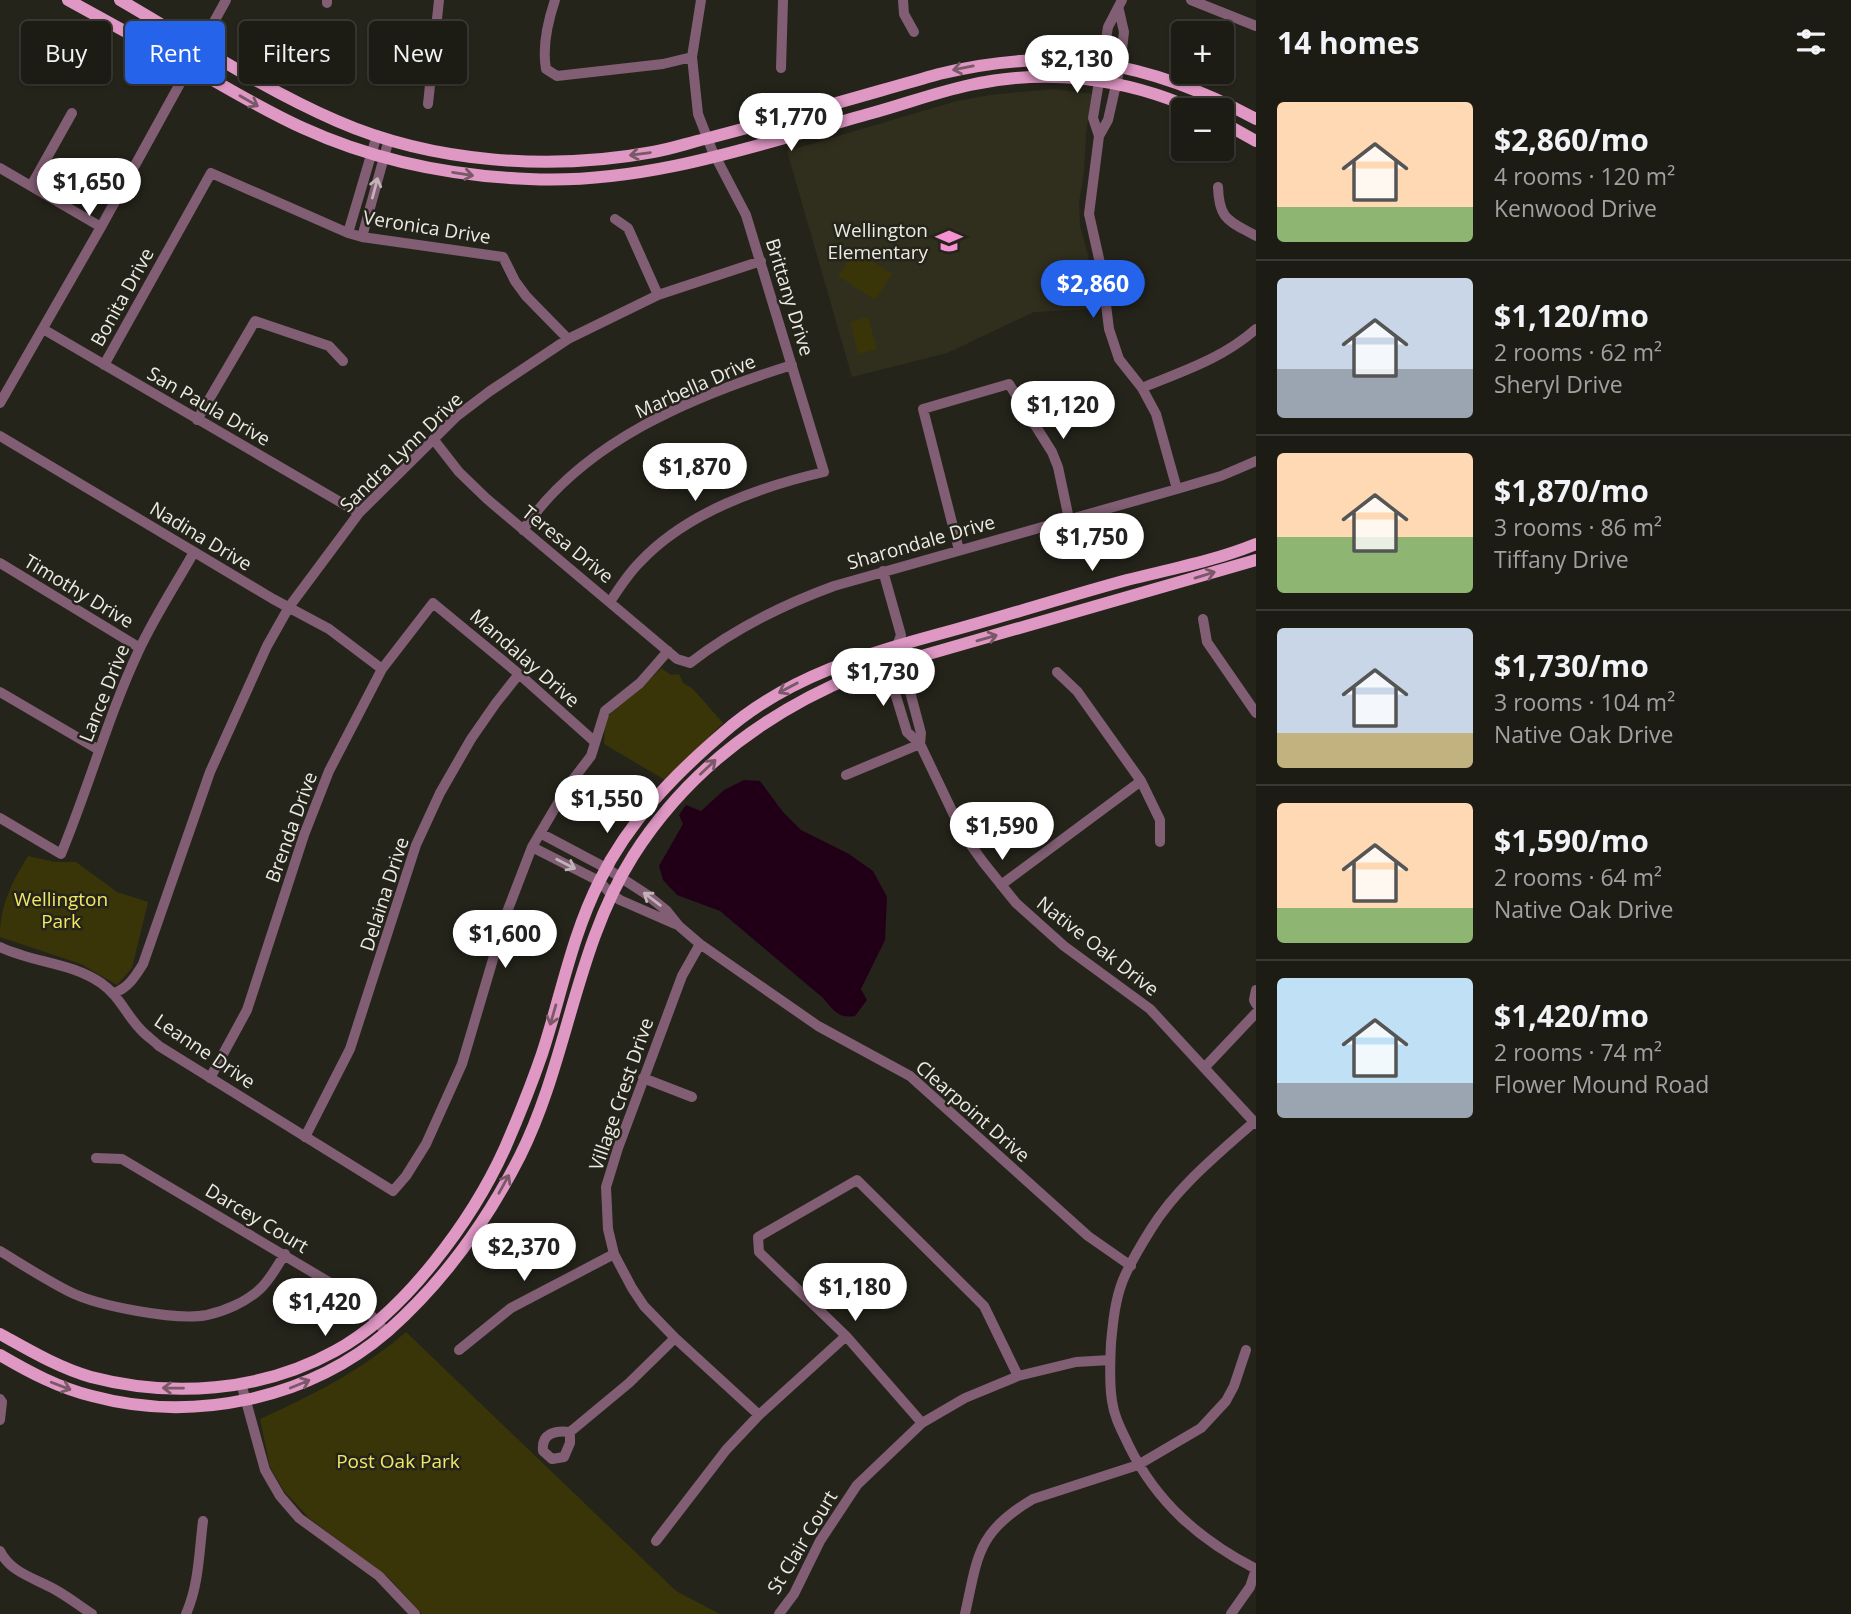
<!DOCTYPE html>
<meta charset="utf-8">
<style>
body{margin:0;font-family:"Open Sans",sans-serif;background:#25241d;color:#f1f3f6;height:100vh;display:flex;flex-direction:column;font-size:26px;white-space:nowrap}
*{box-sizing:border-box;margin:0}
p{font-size:23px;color:#a0a1a0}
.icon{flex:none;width:38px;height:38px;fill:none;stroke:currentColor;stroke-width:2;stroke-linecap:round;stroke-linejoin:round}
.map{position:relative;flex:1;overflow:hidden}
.details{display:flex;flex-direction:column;background:#1c1b14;width:595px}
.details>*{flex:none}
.guide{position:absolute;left:21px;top:21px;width:665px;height:63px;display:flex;gap:14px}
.fabs{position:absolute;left:1171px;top:21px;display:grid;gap:14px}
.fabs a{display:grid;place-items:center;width:63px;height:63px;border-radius:7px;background:#1c1b14;box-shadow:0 2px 5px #0004,0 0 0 2px #3a3934;font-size:35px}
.price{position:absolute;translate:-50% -60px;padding:0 16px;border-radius:24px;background:#fff;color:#222;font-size:23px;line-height:46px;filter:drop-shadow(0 2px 4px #0008)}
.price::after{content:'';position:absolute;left:50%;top:42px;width:21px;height:16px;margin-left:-10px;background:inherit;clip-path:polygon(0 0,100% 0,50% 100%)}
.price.on{background:#2563eb;color:#fff}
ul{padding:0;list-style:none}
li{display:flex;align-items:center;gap:21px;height:175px;padding:0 21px}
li+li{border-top:2px solid #3a3934}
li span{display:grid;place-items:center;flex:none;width:196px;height:140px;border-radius:7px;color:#555}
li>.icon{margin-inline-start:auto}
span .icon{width:84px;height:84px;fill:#fffc;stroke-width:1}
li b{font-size:30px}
h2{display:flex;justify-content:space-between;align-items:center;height:84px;padding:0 21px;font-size:30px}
.pill{padding:0 24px;border-radius:7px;background:#1c1b14;box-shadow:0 2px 5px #0004,0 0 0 2px #3a3934;font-size:24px;line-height:63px}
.pill.on{background:#2563eb;color:#fff}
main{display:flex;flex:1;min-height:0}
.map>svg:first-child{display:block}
.built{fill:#302f1e}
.green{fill:#393508}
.water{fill:#210017}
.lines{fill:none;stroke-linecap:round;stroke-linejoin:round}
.minor{stroke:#815e73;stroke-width:10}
.major{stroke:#df97c4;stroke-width:12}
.oneway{stroke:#795867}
.oneway2{stroke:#c1b3b7}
.labels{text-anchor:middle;stroke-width:5;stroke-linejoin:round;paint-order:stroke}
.street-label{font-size:19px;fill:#ebebe4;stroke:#25241b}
.poi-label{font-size:19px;fill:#ebebe4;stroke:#25241b;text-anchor:end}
.park-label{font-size:19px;fill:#f2e764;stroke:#25241b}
</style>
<main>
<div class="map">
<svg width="1256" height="1614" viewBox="0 0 1256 1614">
<rect width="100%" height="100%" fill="#25241b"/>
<!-- built -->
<path class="built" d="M1053 89 1092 94 1086 132 1084 172 1079 202 1080 226 1088 255 1097 309 1034 312 947 353 852 377 787 151 957 101 990 95Z"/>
<!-- green -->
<path class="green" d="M855 250 892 274 875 300 838 276Z
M868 317 877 349 858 354 850 322Z
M661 668 671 675 679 674 683 683 693 689 723 723 665 780 604 744 605 719C623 701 644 687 661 668Z
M28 856 55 862H76L117 892 148 902 132 968 117 985 81 964 0 937C0 905 12 882 28 856Z
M406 1332 676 1591 720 1614H422L389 1578 309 1518 284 1491 270 1467 260 1419C313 1395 362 1370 406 1332Z"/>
<!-- water -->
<path class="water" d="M744 780 760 781 783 812 801 830 849 854 873 871 887 897 885 940 861 989 867 1000 855 1016C839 1019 833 1010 823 998L720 911 677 895 663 880 659 866 683 824 679 815 686 805 701 811 724 790Z"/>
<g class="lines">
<!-- minor -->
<path class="minor" d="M555 0C548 21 542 47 546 69L557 76 663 64 692 57
M903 0 904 14 914 32
M1191 0 1256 26
M327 3V0
M1119 10 1124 32 1120 67 1108 120 1099 136 1089 214 1102 272 1109 329 1119 359 1142 388 1156 414 1177 489
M781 68 783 0
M428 104 439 0
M1099 136 1093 118 1108 27 1122 0
M0 168 101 227
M31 186 72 113
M1218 187C1219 221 1230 221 1256 236
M615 219 628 228 658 295
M348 233 377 135
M362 237 389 139
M43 329 359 513
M104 365 211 173 348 233 362 237 503 257 515 281 526 296 568 339
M1142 388C1183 371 1222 359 1256 329
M0 403 101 227 226 0
M197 420 255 321 329 346 343 361
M0 436 273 599 329 629 382 669
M434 440 459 472 487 499 677 659 690 663C734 629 782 605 834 586L1177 489 1221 476 1256 461
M523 530C583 441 693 396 792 365
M959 550 923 409 1009 384 1052 452 1058 467 1069 519
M0 563 140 648
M883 571 901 635 897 646V663L891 680 907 732 920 744 963 834 983 862 1016 903 1064 946 1150 1009 1256 1124
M610 602C619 588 628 574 640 562 687 512 759 487 824 472L746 215 712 150 698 114 692 57 701 0
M1203 619 1207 642 1256 713
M897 663 904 669 921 733 920 744
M1057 672 1077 691 1141 781 1160 820V842
M0 692 99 750
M846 775 920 744
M0 818 61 854C89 787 108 716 139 650 155 616 176 584 194 552
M540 833 606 868 646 894 667 911 679 926 700 944 818 1026 910 1076 1088 1236 1131 1266
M532 847 599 881 611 894 620 900 675 924
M1001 885 1141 781
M700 944 682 976 618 1148 606 1187 608 1229 614 1254 632 1288 644 1306 675 1338 759 1415
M0 947C33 963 70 962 101 983 120 996 127 1017 143 1032 148 1037 154 1041 159 1046L393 1191 406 1176 426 1144 462 1064 507 912 532 847 568 786 591 756 605 711 640 683 668 651
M1256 990 1254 1000 1256 1004
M114 993C128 988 135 977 143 964L210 772 267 646 289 607 359 513 457 416 490 391 568 339 658 295 761 261
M1205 1067 1256 1013
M210 1078 247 1010 304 835 329 771 382 669 433 603 519 674 595 742
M643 1078 692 1097
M1254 1122C1218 1154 1177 1187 1151 1229 1141 1245 1130 1263 1123 1280 1115 1300 1113 1322 1111 1343 1110 1362 1109 1382 1112 1401 1114 1417 1122 1431 1129 1446 1157 1503 1200 1540 1256 1569
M305 1137 350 1049 416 845 440 793 471 739 496 703 519 674
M96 1158 122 1159 349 1294 370 1314 386 1332
M0 1251C23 1265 46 1280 70 1292 98 1306 176 1321 207 1315 225 1311 246 1302 260 1289 270 1280 277 1266 285 1254
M459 1350 511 1308 614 1254
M241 1383 265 1470 280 1496 299 1518 379 1576 415 1614
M0 1399 2 1402 0 1420
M922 1423 846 1336 759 1252 758 1237 857 1180 984 1306 1018 1376
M570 1432V1443L564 1457 552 1459 543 1451C541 1433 556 1430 570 1432L629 1383 675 1338
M656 1541 726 1450 759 1415 846 1336
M0 1551C10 1572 34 1578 54 1589 67 1596 80 1606 92 1614
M186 1614C199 1585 199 1552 203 1521
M779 1614 794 1594 820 1541 857 1485 922 1423 965 1398 1018 1376 1076 1362 1110 1360
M965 1614C978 1555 977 1532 1033 1499L1138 1465 1201 1428 1226 1401 1234 1386 1246 1350
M1231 1614 1250 1587 1256 1569"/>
<!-- major -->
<path class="major" d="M68 0C108 22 148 44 188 66 226 87 263 110 303 128 373 160 452 176 529 179 645 185 761 144 872 113 905 104 937 92 970 85 1046 68 1126 78 1196 110
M120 0C191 41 261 88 337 121 433 163 551 171 653 152 671 149 688 143 705 139 783 119 861 96 939 74 1059 45 1148 61 1256 119
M1222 122 1256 141
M0 1334C29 1350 59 1368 91 1377 171 1398 261 1392 335 1351 404 1314 473 1219 505 1148 518 1118 531 1086 542 1054 561 996 572 935 600 880 629 821 674 775 723 733 787 676 869 653 950 631 1009 615 1068 596 1127 580 1171 569 1214 561 1256 544
M0 1355C29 1372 59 1388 92 1396 192 1423 308 1400 388 1331 442 1283 487 1221 520 1156 568 1060 575 948 633 856 687 771 766 712 859 674L1256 560"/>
</g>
<!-- one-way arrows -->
<defs><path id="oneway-shaft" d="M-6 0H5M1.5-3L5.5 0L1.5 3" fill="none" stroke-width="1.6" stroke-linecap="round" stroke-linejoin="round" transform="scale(1.75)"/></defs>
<g class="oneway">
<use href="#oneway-shaft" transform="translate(963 68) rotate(169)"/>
<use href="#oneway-shaft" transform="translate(249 101) rotate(30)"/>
<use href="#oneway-shaft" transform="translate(640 154) rotate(172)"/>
<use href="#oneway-shaft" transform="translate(463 174) rotate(9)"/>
<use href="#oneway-shaft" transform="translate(1205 575) rotate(-17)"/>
<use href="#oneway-shaft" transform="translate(987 638) rotate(-16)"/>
<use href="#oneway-shaft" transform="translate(788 688) rotate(152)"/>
<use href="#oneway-shaft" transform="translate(708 767) rotate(-43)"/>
<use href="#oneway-shaft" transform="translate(553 1015) rotate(106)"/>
<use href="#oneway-shaft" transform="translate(504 1184) rotate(-61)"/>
<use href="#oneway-shaft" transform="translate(300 1384) rotate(-22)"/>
<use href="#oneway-shaft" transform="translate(61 1386) rotate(21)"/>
<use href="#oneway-shaft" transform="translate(173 1388) rotate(-179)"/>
</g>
<g class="oneway2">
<use href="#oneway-shaft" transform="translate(375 188) rotate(-75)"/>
<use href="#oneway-shaft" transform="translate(566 864) rotate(27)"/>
<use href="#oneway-shaft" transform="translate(652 899) rotate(-143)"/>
</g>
<!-- icons -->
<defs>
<g id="school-bare" transform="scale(2.1)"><path d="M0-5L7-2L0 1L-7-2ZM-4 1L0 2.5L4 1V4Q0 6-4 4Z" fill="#f590d1" stroke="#25241b" stroke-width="2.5" paint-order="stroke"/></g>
</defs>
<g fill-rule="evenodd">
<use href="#school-bare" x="949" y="241"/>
</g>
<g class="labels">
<!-- street labels -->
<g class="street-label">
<text transform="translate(427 227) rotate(9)" y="7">Veronica Drive</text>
<text transform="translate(122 297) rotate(-61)" y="7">Bonita Drive</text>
<text transform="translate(790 297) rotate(73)" y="7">Brittany Drive</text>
<text transform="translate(695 386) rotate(-24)" y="7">Marbella Drive</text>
<text transform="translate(209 406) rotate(30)" y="7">San Paula Drive</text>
<text transform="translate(401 452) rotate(-44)" y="7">Sandra Lynn Drive</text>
<text transform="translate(201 536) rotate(31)" y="7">Nadina Drive</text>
<text transform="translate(921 542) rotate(-16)" y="7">Sharondale Drive</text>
<text transform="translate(568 544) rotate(39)" y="7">Teresa Drive</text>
<text transform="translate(79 591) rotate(31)" y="7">Timothy Drive</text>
<text transform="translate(525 658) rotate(41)" y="7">Mandalay Drive</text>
<text transform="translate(104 693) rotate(-68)" y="7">Lance Drive</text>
<text transform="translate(291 827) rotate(-70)" y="7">Brenda Drive</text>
<text transform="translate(384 894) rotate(-72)" y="7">Delaina Drive</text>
<text transform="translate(1098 946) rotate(38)" y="7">Native Oak Drive</text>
<text transform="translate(205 1051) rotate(34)" y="7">Leanne Drive</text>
<text transform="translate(621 1094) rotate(-71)" y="7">Village Crest Drive</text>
<text transform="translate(973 1111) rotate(41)" y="7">Clearpoint Drive</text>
<text transform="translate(257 1218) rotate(31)" y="7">Darcey Court</text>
<text transform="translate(802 1542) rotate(-59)" y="7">St Clair Court</text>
</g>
<!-- poi labels -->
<g class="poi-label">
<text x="928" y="237">Wellington<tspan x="928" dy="22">Elementary</tspan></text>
</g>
<!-- park labels -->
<g class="park-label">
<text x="61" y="906">Wellington<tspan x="61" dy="22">Park</tspan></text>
<text x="398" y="1468">Post Oak Park</text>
</g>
</g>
</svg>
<div class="fabs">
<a>+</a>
<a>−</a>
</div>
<b class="price" style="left:1077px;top:95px">$2,130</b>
<b class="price" style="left:791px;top:153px">$1,770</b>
<b class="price" style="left:89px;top:218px">$1,650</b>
<b class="price on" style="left:1093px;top:320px">$2,860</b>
<b class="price" style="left:1063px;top:441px">$1,120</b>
<b class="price" style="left:695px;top:503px">$1,870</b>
<b class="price" style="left:1092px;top:573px">$1,750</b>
<b class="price" style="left:883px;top:708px">$1,730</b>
<b class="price" style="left:607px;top:835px">$1,550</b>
<b class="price" style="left:1002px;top:862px">$1,590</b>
<b class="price" style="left:505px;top:970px">$1,600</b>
<b class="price" style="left:524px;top:1283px">$2,370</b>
<b class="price" style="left:855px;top:1323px">$1,180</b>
<b class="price" style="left:325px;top:1338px">$1,420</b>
<div class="guide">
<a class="pill">Buy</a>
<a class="pill on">Rent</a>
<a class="pill">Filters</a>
<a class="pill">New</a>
</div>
</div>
<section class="details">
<h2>14 homes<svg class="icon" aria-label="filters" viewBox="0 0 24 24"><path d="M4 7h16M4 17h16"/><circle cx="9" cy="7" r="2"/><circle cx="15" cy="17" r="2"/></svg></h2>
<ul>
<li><span style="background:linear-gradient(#ffd9b3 75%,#8fb573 0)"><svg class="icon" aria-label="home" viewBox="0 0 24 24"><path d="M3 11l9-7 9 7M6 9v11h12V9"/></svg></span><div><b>$2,860/mo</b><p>4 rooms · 120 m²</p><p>Kenwood Drive</p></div></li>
<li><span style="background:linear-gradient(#c9d6e8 65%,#9aa5b1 0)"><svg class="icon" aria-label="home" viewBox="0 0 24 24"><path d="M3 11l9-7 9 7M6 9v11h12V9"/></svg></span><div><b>$1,120/mo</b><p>2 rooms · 62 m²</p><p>Sheryl Drive</p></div></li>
<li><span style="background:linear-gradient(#ffd9b3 60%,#8fb573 0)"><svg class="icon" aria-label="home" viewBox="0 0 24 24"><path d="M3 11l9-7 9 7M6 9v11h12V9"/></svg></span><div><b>$1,870/mo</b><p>3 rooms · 86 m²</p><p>Tiffany Drive</p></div></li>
<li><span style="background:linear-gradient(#c9d6e8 75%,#c2b280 0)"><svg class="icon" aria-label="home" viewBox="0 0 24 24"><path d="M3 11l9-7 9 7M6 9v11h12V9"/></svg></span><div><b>$1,730/mo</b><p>3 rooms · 104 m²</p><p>Native Oak Drive</p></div></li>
<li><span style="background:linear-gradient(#ffd9b3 75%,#8fb573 0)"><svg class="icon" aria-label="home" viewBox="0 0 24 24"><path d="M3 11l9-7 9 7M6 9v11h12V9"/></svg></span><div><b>$1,590/mo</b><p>2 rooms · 64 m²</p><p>Native Oak Drive</p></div></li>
<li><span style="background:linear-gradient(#bfe0f5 75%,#9aa5b1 0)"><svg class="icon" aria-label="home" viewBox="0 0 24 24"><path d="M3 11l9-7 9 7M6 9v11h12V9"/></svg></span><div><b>$1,420/mo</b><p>2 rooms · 74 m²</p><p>Flower Mound Road</p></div></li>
</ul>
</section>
</main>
